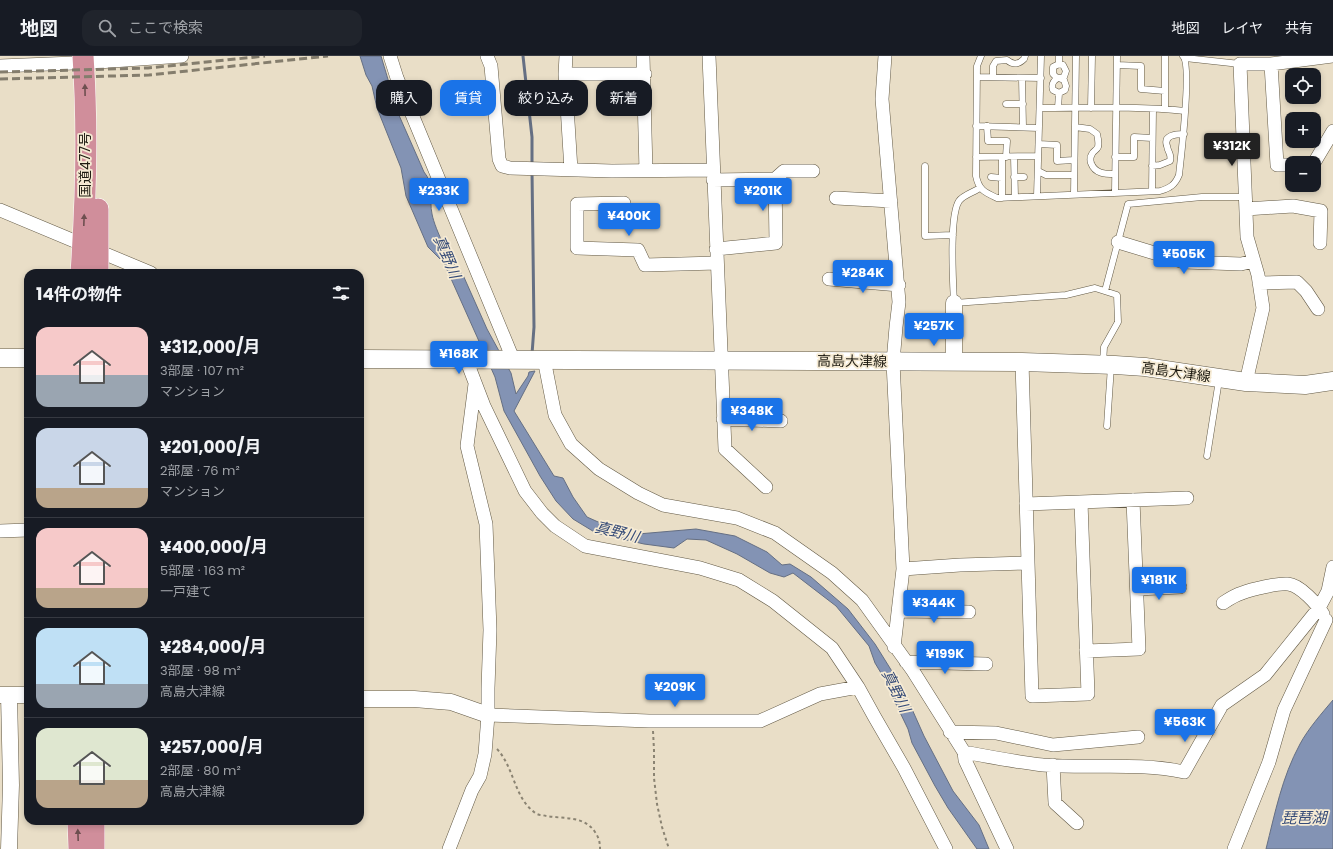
<!DOCTYPE html>
<html lang="ja">
<meta charset="utf-8">
<style>
body{margin:0;font-family:Poppins,"Noto Sans JP",sans-serif;background:#20242c;color:#f1f3f6;height:100vh;display:flex;flex-direction:column;font-size:15px;white-space:nowrap}
*{box-sizing:border-box;margin:0}
p{font-size:13px;color:#9ea1a6}
.icon{flex:none;width:22px;height:22px;fill:none;stroke:currentColor;stroke-width:2;stroke-linecap:round;stroke-linejoin:round}
.map{position:relative;flex:1;overflow:hidden}
.panel{position:absolute;left:24px;top:213px;width:340px;height:556px;display:flex;flex-direction:column;background:#171b24;border-radius:12px;box-shadow:0 2px 6px #0003}
.panel>*{flex:none}
.hud{position:absolute;left:376px;top:24px;width:380px;height:36px;display:flex;gap:8px}
.controls{position:absolute;left:1285px;top:12px;display:grid;gap:8px}
.controls a{display:grid;place-items:center;width:36px;height:36px;border-radius:8px;background:#171b24;box-shadow:0 2px 6px #0003;font-size:20px}
.price{position:absolute;translate:-50% -34px;padding:0 9px;border-radius:4px;background:#1a73e8;color:#fff;font-size:13px;line-height:26px;filter:drop-shadow(0 1px 2px #0008)}
.price::after{content:'';position:absolute;left:50%;top:24px;width:12px;height:9px;margin-left:-6px;background:inherit;clip-path:polygon(0 0,100% 0,50% 100%)}
.price.current{background:#222;color:#fff}
ul{padding:0;list-style:none}
li{display:flex;align-items:center;gap:12px;height:100px;padding:0 12px}
li+li{border-top:1px solid #363941}
li span{display:grid;place-items:center;flex:none;width:112px;height:80px;border-radius:12px;color:#555}
li>.icon{margin-inline-start:auto}
span .icon{width:48px;height:48px;fill:#fffc;stroke-width:1}
li b{font-size:17px}
h2{display:flex;justify-content:space-between;align-items:center;height:48px;padding:0 12px;font-size:17px}
.pill{padding:0 14px;border-radius:12px;background:#171b24;box-shadow:0 2px 6px #0003;font-size:14px;line-height:36px}
.pill.current{background:#1a73e8;color:#fff}
header{display:flex;align-items:center;gap:24px;box-sizing:border-box;height:56px;padding:0 20px;background:#171b24;border-bottom:1px solid #363941}
header strong{font-size:19px}
nav{display:flex;gap:22px;margin-inline-start:auto;font-size:14px}
.search{width:280px;height:36px;background:#20242c;display:flex;align-items:center;gap:10px;box-sizing:border-box;padding:0 14px;border-radius:12px;color:#9ea1a6;font-size:15px}
.map>svg:first-child{display:block}
.water{fill:#8393b4;stroke:#656f83}
.lines{fill:none;stroke-linecap:round;stroke-linejoin:round}
.stream{stroke:#656f83;stroke-width:3}
.service-casing{stroke:#625945;stroke-width:7}
.minor-casing{stroke:#625945;stroke-width:14}
.tertiary-casing{stroke:#625945;stroke-width:17}
.secondary-casing{stroke:#625945;stroke-width:19}
.trunk-casing{stroke:#fff;stroke-width:22}
.path{stroke:#8a8372;stroke-width:2;stroke-dasharray:3 3;stroke-linecap:butt}
.service{stroke:#fff;stroke-width:6}
.minor{stroke:#fff;stroke-width:13}
.tertiary{stroke:#fff;stroke-width:16}
.secondary{stroke:#fff;stroke-width:18}
.trunk{stroke:#d08e9b;stroke-width:21}
.rail{stroke:#847d6d;stroke-width:3;stroke-dasharray:8 4;stroke-linecap:butt}
.oneway{fill:#6e4f50}
.labels{text-anchor:middle;stroke-width:3.5;stroke-linejoin:round;paint-order:stroke}
.street-label{font-size:14px;fill:#1e1b12;stroke:#f6ebd4}
.water-label{font-size:15px;font-style:italic;fill:#354b78;stroke:#f6ebd4}
</style>
<header>
<strong>地図</strong>
<div class="search"><svg class="icon" aria-label="search" viewBox="0 0 24 24"><circle cx="10" cy="10" r="6"/><path d="M15 15l6 6"/></svg>ここで検索</div>
<nav><a>地図</a><a>レイヤ</a><a>共有</a></nav>
</header>
<div class="map">
<svg width="1333" height="793" viewBox="0 0 1333 793">
<rect width="100%" height="100%" fill="#e9dec7"/>
<!-- water -->
<path class="water" d="M360 0H381L398 57 424 116C434 127 429 144 432 158 435 174 452 208 463 219L487 273 511 317 516 338 528 320 529 316 535 315 514 355 554 420 563 422 573 441 587 461 616 474 638 478 696 473 735 480 767 496 782 509 790 508 811 521 848 553 875 588 903 633 924 680 953 735 979 769 989 793H977L948 752 935 730 912 687 908 673 893 642V637L875 607 869 590 836 550 793 517 784 521 770 517 737 498 706 484 687 483 674 492 644 488 596 477 573 463 556 445 540 420 504 355 495 321 444 207 428 191 406 140 401 112 377 52 372 30 366 19Z
M1333 644V793H1266C1275 757 1282 721 1300 688 1308 673 1322 657 1333 644Z"/>
<g class="lines">
<!-- stream -->
<path class="stream" d="M523 0 532 81V110
M532 298 534 271 532 115"/>
<!-- service casing -->
<g class="service-casing">
<path id="service" d="M981 0 977 10 976 120C979 134 984 136 997 142L1160 135C1170 132 1175 129 1179 119 1181 101 1192 10 1183 0
M1059 0V8
M1185 0V2L1240 8
M1117 9 1141 10V33L1165 35
M977 21 1041 22
M993 21V10L996 5 1007 4C1013 9 1018 9 1024 3L1025 0
M1022 22 1023 71
M1058 22C1053 25 1051 28 1053 34L1059 37 1065 34 1066 30 1064 24 1056 21 1053 18V11L1059 8 1063 9 1066 15 1064 21 1060 22
M1006 48H1023
M1040 52C1088 52 1137 50 1185 55
M1058 52 1059 37
M1091 52 1092 0
M1165 53V0
M976 70 1039 72
M987 70 988 85H1007L1006 101
M1075 71 1090 73 1097 78C1098 82 1099 86 1098 91 1097 94 1093 95 1092 98 1090 101 1090 104 1091 107 1095 118 1105 118 1115 118
M1039 88 1057 89V105L1074 104
M976 101 1038 100
M1002 101V142
M1014 101 1015 141
M1115 101H1134V81L1152 82
M925 110V180L953 179
M1152 110 1160 109 1170 105C1172 98 1168 97 1167 90 1163 79 1176 78 1184 78
M1038 115 1046 119H1074
M991 121 1002 122
M1014 121H1024
M980 132C974 136 963 139 959 145 949 160 953 226 954 247L1066 239 1095 232 1117 239 1118 266 1104 291 1103 307
M1152 135 1153 53
M1115 136 1117 0
M1074 138 1076 0
M1037 140 1041 0
M1105 235 1128 148 1202 141H1246
M1107 370 1111 310
M1207 400 1219 324"/>
</g>
<!-- minor casing -->
<g class="minor-casing">
<path id="minor" d="M390 0 397 22 513 303
M487 0 491 10 499 103 502 110 510 112 612 115 713 114
M566 0 565 18 571 114
M643 0 646 115
M709 0 725 393 766 431
M885 0 882 43 899 246 896 271 893 306 903 513 894 591
M1271 8 1277 109H1292
M0 10 98 6 182 0
M565 18H645
M1314 107 1333 75
M775 123 784 115H813
M713 124 775 123 776 187 716 193
M836 142 891 145
M624 147 577 148V192L638 194 645 209 717 207
M1246 153 1293 150 1321 155 1320 187
M0 154 151 217
M1118 186 1184 206 1241 208 1254 205
M829 223 899 229
M1259 227 1297 226 1306 235 1318 253
M466 303 484 350 525 435 542 457 555 470 585 490 700 512 739 524 773 545 832 592 858 631 874 660 904 712 946 793
M544 303 555 359 571 388 599 413 638 437 663 449 737 462 775 477 832 517 862 544 913 615 964 696 965 704 1007 793
M1022 306 1032 640 1088 638 1081 446
M1246 326 1263 252 1258 219 1247 181 1240 8H1271L1333 0
M723 363 781 365
M1026 448 1187 442
M0 475 28 474
M903 513 960 509 1028 507
M1137 533 1180 531
M1223 547C1229 543 1235 539 1242 537 1252 533 1279 527 1288 528 1300 529 1317 548 1323 558
M898 555 969 556
M1086 595 1139 593 1133 444
M906 606 986 608
M488 659 649 665H760L820 638 858 631
M950 676 996 677 1053 689 1138 681
M964 696C990 701 1016 706 1043 709 1089 713 1138 706 1184 716L1222 649 1265 619 1319 552 1328 535 1333 511
M1053 709 1055 747 1077 767
M449 793 472 734 480 720 485 698 488 659V632L490 574 486 468 467 390 475 328
M1234 793 1269 706 1284 654 1326 564"/>
</g>
<!-- tertiary casing -->
<g class="tertiary-casing">
<path id="tertiary" d="M954 247V306
M0 639H28
M9 639 11 729 9 793
M360 643H414L451 646 488 659"/>
</g>
<!-- secondary casing -->
<g class="secondary-casing">
<path id="secondary" d="M0 302H28
M360 303 1022 306 1115 309 1145 311 1246 326 1305 329 1333 325"/>
</g>
<!-- trunk casing -->
<g class="trunk-casing">
<path id="trunk" d="M81 217C86 145 88 72 83 0
M98 217V153
M78 765 79 793
M94 793V765"/>
</g>
<!-- path -->
<path class="path" d="M653 675 654 694V722L657 748 662 771 669 793
M497 693C514 711 514 741 534 756 536 758 539 759 542 759 561 764 583 758 595 776 599 782 600 786 600 793"/>
<!-- service -->
<use href="#service" class="service"/>
<!-- minor -->
<use href="#minor" class="minor"/>
<!-- tertiary -->
<use href="#tertiary" class="tertiary"/>
<!-- secondary -->
<use href="#secondary" class="secondary"/>
<!-- trunk -->
<use href="#trunk" class="trunk"/>
<!-- rail -->
<path class="rail" d="M0 16 148 12 265 0
M0 23 149 19 328 0"/>
</g>
<!-- one-way arrows -->
<defs><path id="oneway-solid" d="M-6-.8H1V-3.2L6.5 0L1 3.2V.8H-6Z"/></defs>
<g class="oneway">
<use href="#oneway-solid" transform="translate(85 34) rotate(-91)"/>
<use href="#oneway-solid" transform="translate(84 164) rotate(-88)"/>
<use href="#oneway-solid" transform="translate(78 779) rotate(-92)"/>
</g>
<g class="labels">
<!-- street labels -->
<g class="street-label">
<text transform="translate(85 109) rotate(-90)" y="5">国道477号</text>
<text transform="translate(852 305) rotate(1)" y="5">高島大津線</text>
<text transform="translate(1176 316) rotate(8)" y="5">高島大津線</text>
</g>
<!-- water labels -->
<g class="water-label">
<text transform="translate(447 201) rotate(67)" y="5">真野川</text>
<text transform="translate(617 476) rotate(14)" y="5">真野川</text>
<text transform="translate(896 635) rotate(64)" y="5">真野川</text>
<text x="1304" y="767">琵琶湖</text>
</g>
</g>
</svg>
<div class="controls">
<a><svg class="icon" aria-label="locate" viewBox="0 0 24 24"><circle cx="12" cy="12" r="6"/><path d="M12 2v4M12 18v4M2 12h4M18 12h4"/></svg></a>
<a>+</a>
<a>−</a>
</div>
<b class="price current" style="left:1232px;top:111px">¥312K</b>
<b class="price" style="left:439px;top:156px">¥233K</b>
<b class="price" style="left:763px;top:156px">¥201K</b>
<b class="price" style="left:629px;top:181px">¥400K</b>
<b class="price" style="left:1184px;top:219px">¥505K</b>
<b class="price" style="left:863px;top:238px">¥284K</b>
<b class="price" style="left:934px;top:291px">¥257K</b>
<b class="price" style="left:459px;top:319px">¥168K</b>
<b class="price" style="left:752px;top:376px">¥348K</b>
<b class="price" style="left:1159px;top:545px">¥181K</b>
<b class="price" style="left:934px;top:568px">¥344K</b>
<b class="price" style="left:945px;top:619px">¥199K</b>
<b class="price" style="left:675px;top:652px">¥209K</b>
<b class="price" style="left:1185px;top:687px">¥563K</b>
<div class="hud">
<a class="pill">購入</a>
<a class="pill current">賃貸</a>
<a class="pill">絞り込み</a>
<a class="pill">新着</a>
</div>
<section class="panel">
<h2>14件の物件<svg class="icon" aria-label="filters" viewBox="0 0 24 24"><path d="M4 7h16M4 17h16"/><circle cx="9" cy="7" r="2"/><circle cx="15" cy="17" r="2"/></svg></h2>
<ul>
<li><span style="background:linear-gradient(#f6c9c9 60%,#9aa5b1 0)"><svg class="icon" aria-label="home" viewBox="0 0 24 24"><path d="M3 11l9-7 9 7M6 9v11h12V9"/></svg></span><div><b>¥312,000/月</b><p>3部屋 · 107 m²</p><p>マンション</p></div></li>
<li><span style="background:linear-gradient(#c9d6e8 75%,#b9a48a 0)"><svg class="icon" aria-label="home" viewBox="0 0 24 24"><path d="M3 11l9-7 9 7M6 9v11h12V9"/></svg></span><div><b>¥201,000/月</b><p>2部屋 · 76 m²</p><p>マンション</p></div></li>
<li><span style="background:linear-gradient(#f6c9c9 75%,#b9a48a 0)"><svg class="icon" aria-label="home" viewBox="0 0 24 24"><path d="M3 11l9-7 9 7M6 9v11h12V9"/></svg></span><div><b>¥400,000/月</b><p>5部屋 · 163 m²</p><p>一戸建て</p></div></li>
<li><span style="background:linear-gradient(#bfe0f5 70%,#9aa5b1 0)"><svg class="icon" aria-label="home" viewBox="0 0 24 24"><path d="M3 11l9-7 9 7M6 9v11h12V9"/></svg></span><div><b>¥284,000/月</b><p>3部屋 · 98 m²</p><p>高島大津線</p></div></li>
<li><span style="background:linear-gradient(#dfe7d0 65%,#b9a48a 0)"><svg class="icon" aria-label="home" viewBox="0 0 24 24"><path d="M3 11l9-7 9 7M6 9v11h12V9"/></svg></span><div><b>¥257,000/月</b><p>2部屋 · 80 m²</p><p>高島大津線</p></div></li>
</ul>
</section>
</div>
